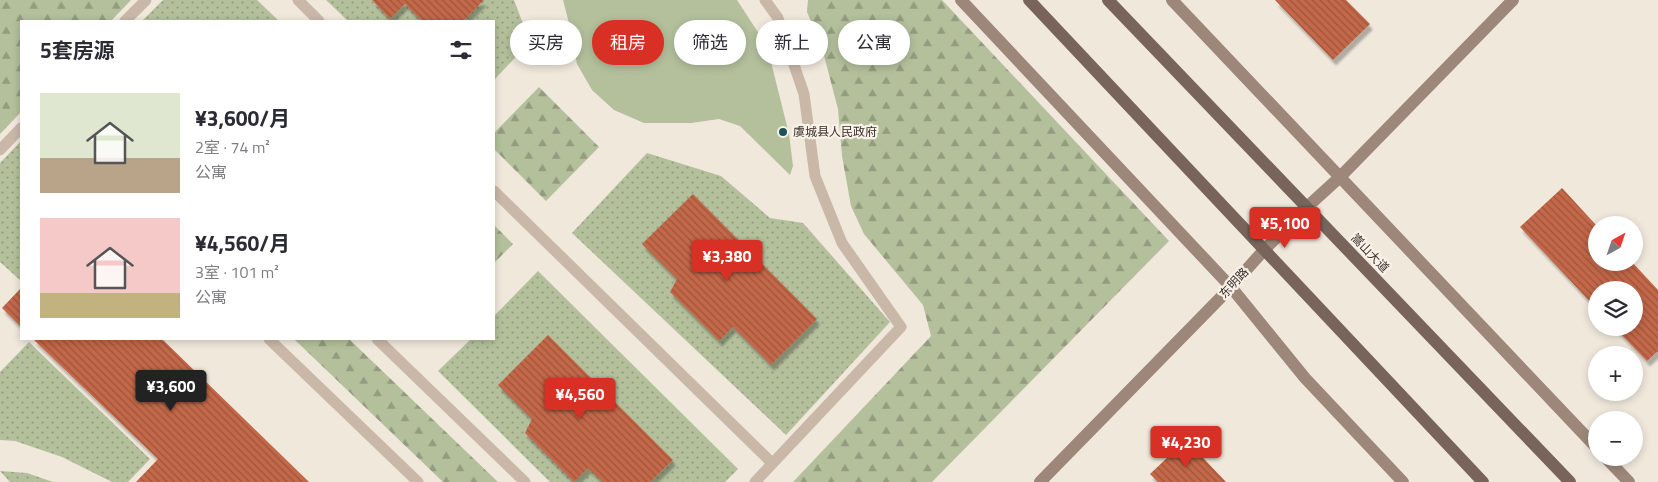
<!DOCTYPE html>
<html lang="zh">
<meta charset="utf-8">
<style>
body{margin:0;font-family:"Titillium Web","Noto Sans SC",sans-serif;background:#f7f7f7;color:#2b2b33;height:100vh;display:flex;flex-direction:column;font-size:19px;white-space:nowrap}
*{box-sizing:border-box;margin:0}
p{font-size:16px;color:#7c7c81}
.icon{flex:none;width:28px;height:28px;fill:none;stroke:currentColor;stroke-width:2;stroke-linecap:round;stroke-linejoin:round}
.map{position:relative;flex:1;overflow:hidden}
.panel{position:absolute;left:20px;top:20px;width:475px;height:320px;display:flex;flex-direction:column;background:#fff;border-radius:0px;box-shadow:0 2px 8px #0003}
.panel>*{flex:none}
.top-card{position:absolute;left:510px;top:20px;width:475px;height:45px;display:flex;gap:10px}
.needle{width:32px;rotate:40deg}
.controls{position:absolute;left:1588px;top:216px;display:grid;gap:10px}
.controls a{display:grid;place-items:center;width:55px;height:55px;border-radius:50%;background:#fff;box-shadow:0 2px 8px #0003;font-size:25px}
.price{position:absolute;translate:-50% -42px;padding:0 11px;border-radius:5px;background:#d93025;color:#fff;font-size:16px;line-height:32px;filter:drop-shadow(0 1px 2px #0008)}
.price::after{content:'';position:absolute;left:50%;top:30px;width:15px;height:11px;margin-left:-8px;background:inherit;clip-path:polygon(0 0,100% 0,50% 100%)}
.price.active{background:#222;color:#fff}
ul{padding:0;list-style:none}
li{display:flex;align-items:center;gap:15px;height:125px;padding:0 20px}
li span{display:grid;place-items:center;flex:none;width:140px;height:100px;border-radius:0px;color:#555}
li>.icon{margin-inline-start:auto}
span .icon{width:60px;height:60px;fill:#fffc;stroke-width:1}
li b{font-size:21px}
h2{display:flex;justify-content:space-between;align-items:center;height:60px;padding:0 20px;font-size:21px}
.tag{padding:0 18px;border-radius:22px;background:#fff;box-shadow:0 2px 8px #0003;font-size:18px;line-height:45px}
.tag.active{background:#d93025;color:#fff}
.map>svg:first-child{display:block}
.grass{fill:url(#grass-dots)}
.forest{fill:url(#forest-firs)}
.park{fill:#b4c09c}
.building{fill:url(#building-back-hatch);filter:url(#shadow)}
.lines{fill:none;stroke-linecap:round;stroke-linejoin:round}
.lane{stroke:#c9b8a8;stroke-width:11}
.secondary{stroke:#9d877a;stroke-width:12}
.primary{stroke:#78645a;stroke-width:12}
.poi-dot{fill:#1f5357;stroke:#f9f2e8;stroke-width:2}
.labels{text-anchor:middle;stroke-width:4.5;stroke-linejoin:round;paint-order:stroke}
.poi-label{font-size:12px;fill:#362d28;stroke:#f9f2e8;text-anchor:start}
.street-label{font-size:12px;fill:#362d28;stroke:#f9f2e8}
</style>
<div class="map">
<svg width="1658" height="482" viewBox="0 0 1658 482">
<defs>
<pattern id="grass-dots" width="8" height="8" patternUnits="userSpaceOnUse" patternTransform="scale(1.25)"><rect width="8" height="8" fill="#b4c09c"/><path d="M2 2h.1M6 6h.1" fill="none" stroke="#939c7f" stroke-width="1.8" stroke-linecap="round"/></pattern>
<pattern id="forest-firs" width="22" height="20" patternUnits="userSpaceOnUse" patternTransform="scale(1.25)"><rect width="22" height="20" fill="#b4c09c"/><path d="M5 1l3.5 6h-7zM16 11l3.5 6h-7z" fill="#939c7f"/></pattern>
<pattern id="building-back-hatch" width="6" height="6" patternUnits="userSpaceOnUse" patternTransform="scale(1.25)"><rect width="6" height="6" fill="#c36748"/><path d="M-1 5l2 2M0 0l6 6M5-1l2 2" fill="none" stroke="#9f553c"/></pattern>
<filter id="shadow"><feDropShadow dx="3" dy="5.5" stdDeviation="1" flood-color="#0004"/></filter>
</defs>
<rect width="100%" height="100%" fill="#f1e8dc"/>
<!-- grass -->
<path class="grass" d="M163 0H257L279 21H142Z
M326 0H514L530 42 494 80V21H348Z
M21 141V281L0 262V163Z
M647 153 721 176 770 218 803 223 890 322 786 435 572 233Z
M538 271 738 469 725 482H550L438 371 471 339H494V316Z
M29 342 150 459 128 482H112L62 457 15 441 0 440V372Z
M0 471 27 473 53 482H10Z"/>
<!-- forest -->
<path class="forest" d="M0 0H131L111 21H21V112L0 134Z
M808 0H942L1169 241 932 482H793L931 336 923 305 864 234 851 206 842 156 838 109 822 48 807 12Z
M539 87 599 147 546 201 494 149V133Z
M494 225 513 244 494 263Z
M294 339H349L498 482H443Z"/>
<!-- park -->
<path class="park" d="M563 0H737L767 46 789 134 793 166 790 175 740 126 719 119 691 123H644L614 110 592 90 577 64 571 31Z"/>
<!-- building -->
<path class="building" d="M372 0H484L463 21H422L405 4 390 19Z
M1275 0H1346L1370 24 1333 60Z
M1562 188 1596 225V262H1632L1658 290V351L1647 361 1615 328H1634V290H1596V308L1520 227Z
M693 194 817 319 771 365 733 327 719 341 670 292 677 279 642 244Z
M21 288V327L2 308Z
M548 335 673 460 650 482H603L588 468 574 482 525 433 532 419 498 385Z
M33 339H162L309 482H136L158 459Z
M1186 440 1226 482H1158L1150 474Z"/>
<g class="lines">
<!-- lane -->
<path class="lane" d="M298 0 319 21
M125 21 146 0
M0 150 21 128
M494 191 772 463
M269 339 418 482
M377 339 525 482
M755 482 901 327 842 243 815 176 804 94 778 18 765 0"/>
<!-- secondary -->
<path class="secondary" d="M961 0 1231 287 1305 378 1403 482
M1172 0 1596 447
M1606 458 1629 482
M1040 482 1231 287 1264 250 1307 207 1340 177 1513 0"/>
<!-- primary -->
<path class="primary" d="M1029 0 1483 482
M1108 0 1570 482"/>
</g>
<!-- markers -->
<circle class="poi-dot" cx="783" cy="132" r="5"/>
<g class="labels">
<!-- poi labels -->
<g class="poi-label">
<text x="793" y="136">虞城县人民政府</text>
</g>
<!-- street labels -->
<g class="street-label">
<text transform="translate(1370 253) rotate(46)" y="4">嵩山大道</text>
<text transform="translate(1234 283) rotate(-47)" y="4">东明路</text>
</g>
</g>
</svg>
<div class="controls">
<a><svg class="needle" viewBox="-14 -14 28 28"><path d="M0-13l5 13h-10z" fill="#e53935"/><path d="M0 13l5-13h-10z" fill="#7c7c81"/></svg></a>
<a><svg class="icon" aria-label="layers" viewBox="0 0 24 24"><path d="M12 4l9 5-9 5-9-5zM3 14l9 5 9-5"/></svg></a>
<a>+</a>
<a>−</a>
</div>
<b class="price" style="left:1285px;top:249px">¥5,100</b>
<b class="price" style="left:727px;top:282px">¥3,380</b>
<b class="price active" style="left:171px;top:412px">¥3,600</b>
<b class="price" style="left:580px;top:420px">¥4,560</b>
<b class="price" style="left:1186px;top:468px">¥4,230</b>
<div class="top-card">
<a class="tag">买房</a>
<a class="tag active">租房</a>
<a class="tag">筛选</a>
<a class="tag">新上</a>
<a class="tag">公寓</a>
</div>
<section class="panel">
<h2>5套房源<svg class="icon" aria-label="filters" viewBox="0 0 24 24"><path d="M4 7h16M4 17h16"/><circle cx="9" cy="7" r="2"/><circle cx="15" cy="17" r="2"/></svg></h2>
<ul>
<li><span style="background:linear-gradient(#dfe7d0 65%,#b9a48a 0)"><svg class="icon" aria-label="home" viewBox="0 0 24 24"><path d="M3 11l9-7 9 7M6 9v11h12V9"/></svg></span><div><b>¥3,600/月</b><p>2室 · 74 m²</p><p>公寓</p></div></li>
<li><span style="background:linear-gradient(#f6c9c9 75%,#c2b280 0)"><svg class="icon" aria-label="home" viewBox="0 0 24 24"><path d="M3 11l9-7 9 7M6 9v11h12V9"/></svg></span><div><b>¥4,560/月</b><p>3室 · 101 m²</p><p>公寓</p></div></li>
</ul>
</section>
</div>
